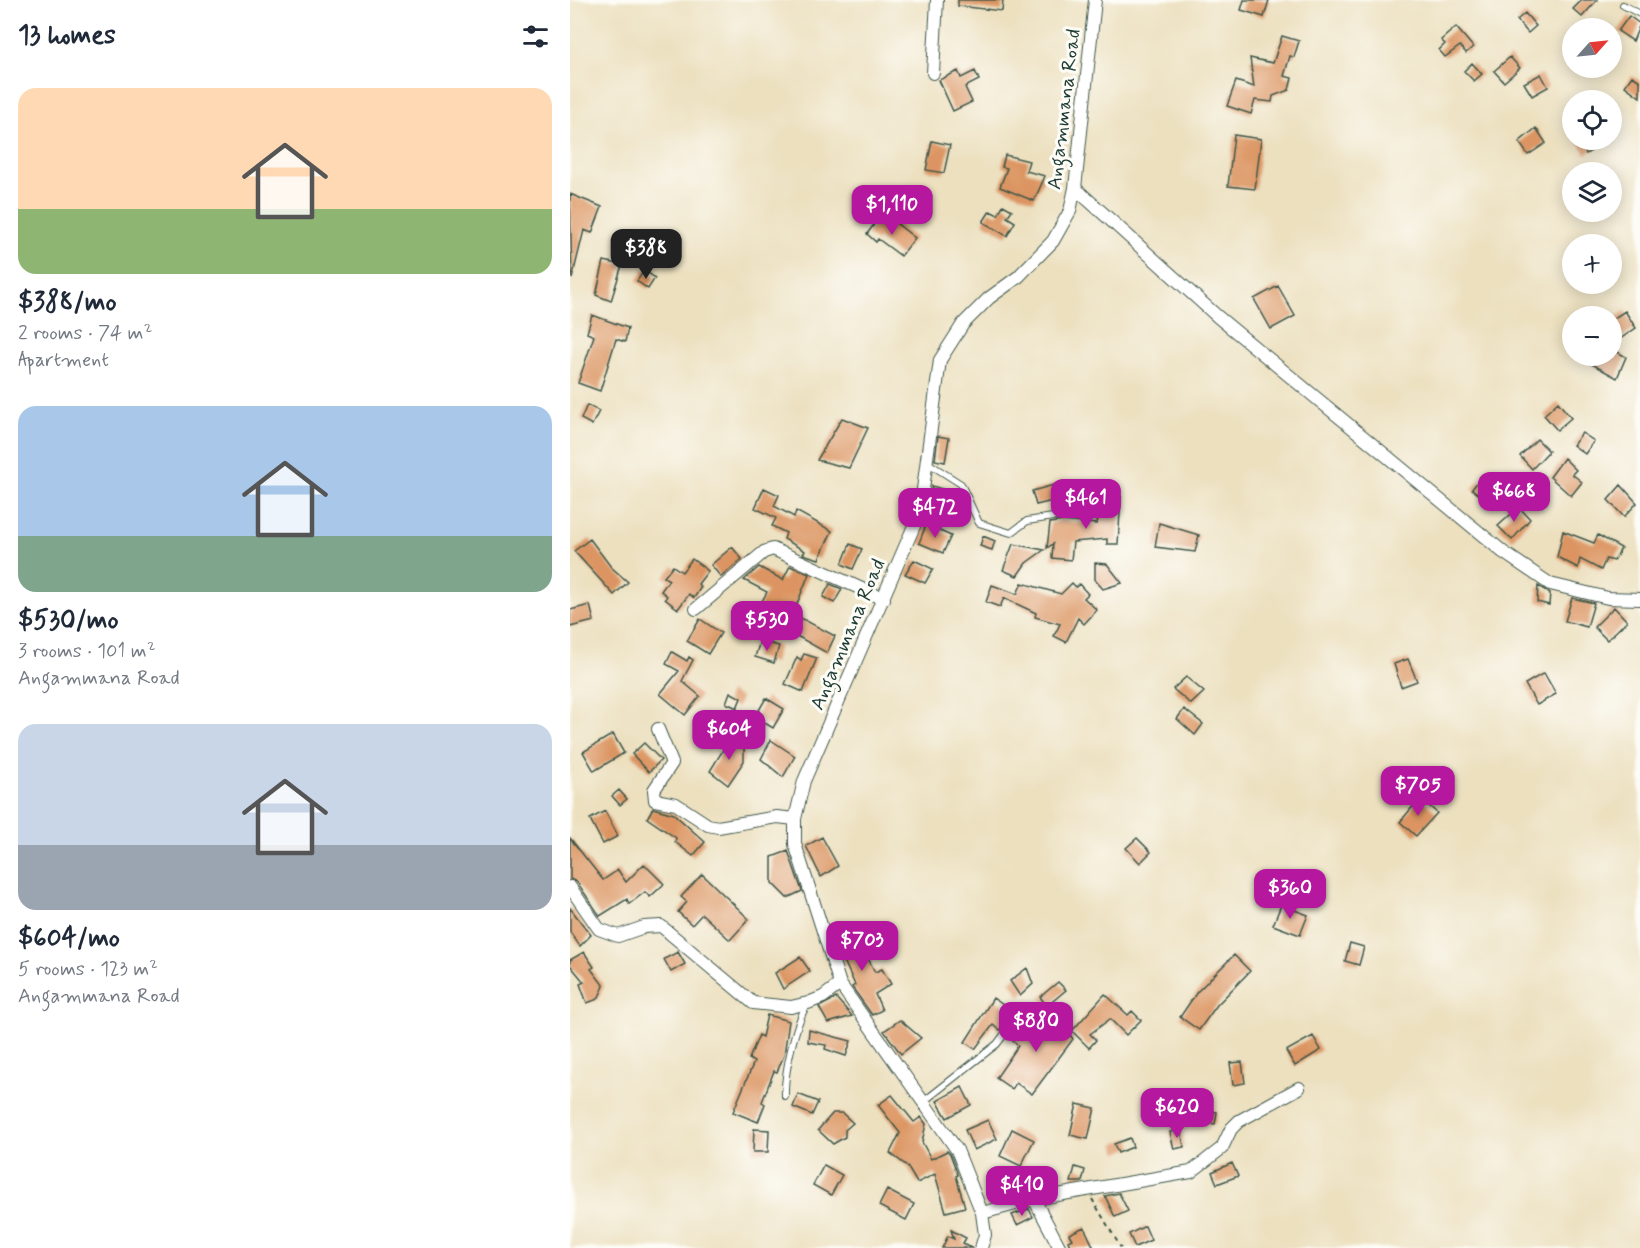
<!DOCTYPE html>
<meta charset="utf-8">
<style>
body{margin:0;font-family:Mynerve,sans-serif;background:#f6f6f7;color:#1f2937;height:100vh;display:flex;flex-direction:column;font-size:22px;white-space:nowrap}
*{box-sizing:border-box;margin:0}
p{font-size:20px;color:#747a83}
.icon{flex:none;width:33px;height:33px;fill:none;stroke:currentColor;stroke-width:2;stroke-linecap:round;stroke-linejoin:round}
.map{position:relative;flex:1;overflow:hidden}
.drawer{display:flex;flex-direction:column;background:#fff;width:570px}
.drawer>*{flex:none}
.needle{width:39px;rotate:63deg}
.controls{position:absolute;left:992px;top:18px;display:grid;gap:12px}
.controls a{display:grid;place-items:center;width:60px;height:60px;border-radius:50%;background:#fff;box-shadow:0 3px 15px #0003;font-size:30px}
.price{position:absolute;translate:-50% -51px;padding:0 14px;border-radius:12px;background:#b5179e;color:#fff;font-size:20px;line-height:39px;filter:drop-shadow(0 2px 3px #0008)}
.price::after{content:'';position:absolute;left:50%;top:36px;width:18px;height:14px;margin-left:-9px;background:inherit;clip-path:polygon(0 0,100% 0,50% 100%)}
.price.current{background:#222;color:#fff}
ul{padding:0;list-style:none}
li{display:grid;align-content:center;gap:12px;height:318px;padding:0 18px}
li span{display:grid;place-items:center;height:186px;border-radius:18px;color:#555}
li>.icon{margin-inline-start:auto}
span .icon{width:108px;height:108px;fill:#fffc;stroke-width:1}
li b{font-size:26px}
h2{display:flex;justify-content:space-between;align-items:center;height:72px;padding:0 18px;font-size:26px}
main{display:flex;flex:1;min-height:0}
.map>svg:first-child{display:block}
.building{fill:#dc9562}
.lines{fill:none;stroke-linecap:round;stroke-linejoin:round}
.lane-casing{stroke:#3e5549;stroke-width:8}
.street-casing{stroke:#3e5549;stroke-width:14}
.path{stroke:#3e5549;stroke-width:2;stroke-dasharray:4.5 4.5;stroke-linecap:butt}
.lane{stroke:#fff;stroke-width:6}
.street{stroke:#fff;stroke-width:12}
.labels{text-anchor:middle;stroke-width:6;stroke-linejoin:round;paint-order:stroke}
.street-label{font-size:20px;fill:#1f3d34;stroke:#fdfcf7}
</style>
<main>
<section class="drawer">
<h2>13 homes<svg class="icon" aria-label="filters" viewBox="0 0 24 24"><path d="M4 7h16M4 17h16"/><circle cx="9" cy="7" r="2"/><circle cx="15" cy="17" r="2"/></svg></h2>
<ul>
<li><span style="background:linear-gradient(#ffd9b3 65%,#8fb573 0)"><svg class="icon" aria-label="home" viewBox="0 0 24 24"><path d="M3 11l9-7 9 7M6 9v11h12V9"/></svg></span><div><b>$388/mo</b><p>2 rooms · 74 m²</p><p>Apartment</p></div></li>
<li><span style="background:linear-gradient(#a9c7e8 70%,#7fa58c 0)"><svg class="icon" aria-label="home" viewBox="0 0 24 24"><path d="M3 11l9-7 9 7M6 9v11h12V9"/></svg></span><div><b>$530/mo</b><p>3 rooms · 101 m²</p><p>Angammana Road</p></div></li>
<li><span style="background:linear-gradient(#c9d6e8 65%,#9aa5b1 0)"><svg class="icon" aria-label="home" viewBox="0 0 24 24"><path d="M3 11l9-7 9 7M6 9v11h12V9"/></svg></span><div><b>$604/mo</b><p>5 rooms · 123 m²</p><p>Angammana Road</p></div></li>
</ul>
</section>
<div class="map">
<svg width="1070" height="1248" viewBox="0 0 1070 1248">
<rect width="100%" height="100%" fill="#fdfcf7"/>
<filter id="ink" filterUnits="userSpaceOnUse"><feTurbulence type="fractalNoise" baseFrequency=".0167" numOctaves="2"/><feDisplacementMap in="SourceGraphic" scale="12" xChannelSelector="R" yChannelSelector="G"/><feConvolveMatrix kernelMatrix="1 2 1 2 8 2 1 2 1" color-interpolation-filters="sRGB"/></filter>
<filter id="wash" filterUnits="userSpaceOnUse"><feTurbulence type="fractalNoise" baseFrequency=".008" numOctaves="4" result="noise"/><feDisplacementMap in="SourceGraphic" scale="24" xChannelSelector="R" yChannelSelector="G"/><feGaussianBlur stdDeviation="1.35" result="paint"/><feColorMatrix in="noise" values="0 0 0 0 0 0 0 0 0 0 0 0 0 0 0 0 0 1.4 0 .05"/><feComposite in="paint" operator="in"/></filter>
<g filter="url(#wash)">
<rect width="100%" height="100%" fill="#ece0bf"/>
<g id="blocks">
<!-- building -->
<path class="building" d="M388 0H433L432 11 388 6Z
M674 0H699L694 17 671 10Z
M1012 0H1027L1012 17 1003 9Z
M955 13 966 26 958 33 947 20Z
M1059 16 1070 24 1063 41 1048 31Z
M886 27 903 47 896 53 890 46 875 57 869 50 875 44 871 40Z
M712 36 729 41 724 57 720 56 714 76 722 78 719 90 703 96 702 102 685 100 681 114 657 106 666 81 684 87 680 58 703 63Z
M940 57 950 68 934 82 924 71Z
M902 63 912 74 904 81 894 71Z
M388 71 391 78 405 71 409 80 395 87 402 102 383 111 369 80Z
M971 74 978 87 962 96 954 83Z
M1062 76 1070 81V97L1055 86Z
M966 128 976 143 958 155 949 142Z
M664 135 691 139 685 189 658 186Z
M1008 140H1040L1016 154Z
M362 141 380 145 374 173 356 170Z
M435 155 459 161 456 171 475 176 464 201 430 187 437 168 432 167Z
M0 194 32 207 22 233 14 230 2 279Z
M433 205 442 210 437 217 445 222 437 236 413 222 420 211 428 215Z
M308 219 318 226 322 220 345 238 331 256 308 239 306 242 297 234Z
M34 261 52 265 41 301 26 295Z
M74 270 85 278 78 289 67 281Z
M708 286 725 316 701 329 684 299Z
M1055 311 1066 328 1041 345V320Z
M22 315 58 328 55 342 46 339 30 391 8 383 24 336 17 333Z
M1041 348 1056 357 1047 378 1018 362 1021 356H1041Z
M988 402 1001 418 987 430 974 415Z
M17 405 29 411 22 425 11 419Z
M272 418 298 428 279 468 247 460Z
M1012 433 1024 441 1015 454 1003 445Z
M368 436 379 438 375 462 365 460Z
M967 439 979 451 962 469 950 456Z
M994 458 1006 470 1002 474 1012 482 1001 496 980 477Z
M909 480 924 491 918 502 902 489Z
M491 483 495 498 466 505 462 491Z
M1051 485 1067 503 1054 517 1038 500Z
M362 486 379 491 375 505 360 500Z
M194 488 209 495 204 506 224 517 226 511 262 531 249 559 233 554 235 551 214 539 216 533 202 526 206 518 185 508Z
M531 497H551L548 544H537V539L503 542 501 560 482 558 483 544 477 548 480 523 493 521 527 524Z
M949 507 960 519 942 540 928 526Z
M589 523 629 535 625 552 585 547Z
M356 525 381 536 373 553 349 543Z
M993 531 1024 543 1028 535 1051 548 1044 561 1036 559 1031 570 1010 559 1008 568 987 557Z
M413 536 425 541 422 550 410 546Z
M20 539 41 567 58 582 44 595 4 551Z
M280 544 292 549 283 569 272 564Z
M443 544 474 550 456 563 447 576 433 570Z
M162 547 172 559 151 577 141 565Z
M122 559 138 571 128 584 131 587 124 598 119 594 108 609 95 599 97 596 91 591 99 580 94 577 103 566 112 572Z
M344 560 363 569 355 583 335 574Z
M525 563 537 564 552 583 533 589 525 580Z
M220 566 239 574 223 614 265 636 257 653 211 627 210 629 183 617 197 592 174 580 189 567 213 580Z
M452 583 491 594 502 583 506 587 509 584 518 594 514 598 527 610 514 624 508 618 496 642 484 636 490 624 465 617 466 613 434 598 430 607 416 602 422 585 447 594Z
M260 584 272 589 264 603 253 597Z
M968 586 980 593 979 605 967 602Z
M1002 598 1024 603 1017 627 995 621Z
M20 605 24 621 0 627V610Z
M1044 607 1057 621 1037 640 1024 627Z
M130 619 151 633 138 654 117 641Z
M190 641 209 646 204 663 185 657Z
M102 652 117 661 119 657 123 660 112 681 130 696 115 715 90 694 109 671 96 664Z
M234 654 247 658 233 692 215 684 227 657 231 660Z
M838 659 847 681 831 687 824 664Z
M974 673 986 694 967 705 955 684Z
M616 677 634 692 621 704 603 689Z
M160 692 171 698 167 708 156 703Z
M196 698 214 709 203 728 185 717Z
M614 709 633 724 625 735 607 719Z
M43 734 54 753 24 771 13 752Z
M161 737 174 746V761L158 785 140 771Z
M201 740 225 756 213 777 191 759Z
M74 743 91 760 79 772 62 754Z
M49 790 57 799 50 805 42 796Z
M850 798 867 813 846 836 830 822Z
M83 808 104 814 135 842 123 856 105 842 106 838 77 818Z
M35 811 48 836 33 844 20 819Z
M252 837 268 866 251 877 236 846Z
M0 838 33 880 48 870 56 882 74 864 94 884 80 897 75 892 59 904 57 899 30 916 7 882 0 879Z
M567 838 581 852 570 863 556 848Z
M218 851 232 891 217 898 202 883V857Z
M132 874 179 919 160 940 132 914 122 925 108 912 117 902 111 897Z
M711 905 738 915 730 935 703 925Z
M0 908 21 935 10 946 0 932Z
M284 931 305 972 312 969 321 984 305 994 312 1010 302 1015 282 987 285 985 264 939Z
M780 943 794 947 789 965 775 961Z
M14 952 24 967 21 969 34 986 28 999 17 1003 10 984 14 982 0 965V960Z
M108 952 115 964 101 972 94 959Z
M664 955 680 971 647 1005 629 1030 610 1017 627 992Z
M230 957 240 971 213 989 205 973Z
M457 968 463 984 450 996 440 981Z
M488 982 496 990 477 1006 470 997Z
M535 994 558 1015 562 1011 571 1020 556 1035 540 1019 520 1034 526 1040 519 1048 502 1031Z
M266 998 282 1016 258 1023 249 1007Z
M423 998 442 1011 430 1030 423 1025 405 1049 395 1042Z
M480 1008 503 1039 462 1094 446 1083 442 1089 426 1078 448 1046 442 1040 455 1024 460 1023 476 1034 465 1019Z
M197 1015 219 1021 214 1055 207 1072 204 1071 192 1102 195 1104 188 1122 163 1112 184 1062 179 1059 189 1035 192 1037Z
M330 1020 351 1038 331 1054 314 1031Z
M239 1030 281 1041 276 1056 255 1049 256 1045 238 1042Z
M743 1036 751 1050 725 1066 716 1051Z
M672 1062 675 1083 663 1085 660 1063Z
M392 1087 401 1105 377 1118 367 1101Z
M228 1094 248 1102 242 1115 223 1107Z
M322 1095 344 1122 351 1117 356 1124 352 1142 361 1159 377 1151 380 1154 388 1175 386 1176 395 1207 376 1212 365 1174 347 1183 337 1166 320 1153 330 1133 308 1105Z
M633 1101 641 1102 640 1111 647 1112 645 1124 626 1121 628 1107H632Z
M507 1104 525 1108 518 1139 500 1135Z
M263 1113H272L283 1123 275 1130V1137L263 1144 248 1130Z
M418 1120 427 1139 404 1150 395 1130Z
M184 1129 199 1130 198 1152H183Z
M442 1129 464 1140 451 1166 430 1156Z
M611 1130 614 1147 604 1149 600 1132Z
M560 1138 563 1147 548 1153 544 1144Z
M662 1163 668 1176 647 1184 642 1172Z
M254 1165 272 1175 261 1195 243 1185Z
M505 1167 515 1170 512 1182H501Z
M437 1177 443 1190 428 1197 422 1183Z
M317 1190 344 1204 336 1220 309 1206Z
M549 1193 558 1211 545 1217 535 1196Z
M459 1209 463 1217 447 1225 442 1215Z
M575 1226 581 1240 565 1247 559 1234Z
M514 1227 524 1248H501L498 1241 502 1239 499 1234Z
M381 1230 396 1238 393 1243 402 1248H372L378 1236 384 1239Z"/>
</g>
</g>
<g filter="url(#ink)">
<use href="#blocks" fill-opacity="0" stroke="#3e5549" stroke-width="1.5"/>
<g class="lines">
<!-- lane casing -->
<g class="lane-casing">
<path id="lane" d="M1053 5 1070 14
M358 463 391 484 409 523 441 533 457 521 496 515
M215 1096C214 1071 225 1026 237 1004
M353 1102 427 1044 449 1015"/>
</g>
<!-- street casing -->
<g class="street-casing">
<path id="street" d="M363 73 367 0
M505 188 648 317 933 552 980 584 1038 598 1070 599
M126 609 194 552 203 549 314 599
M88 729 102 763 84 790 85 800 106 804 138 825 148 827 207 817 225 819
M0 887 29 929 48 936 74 927 91 926 183 1003 221 1007 238 1003 253 997 270 984
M464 1199 621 1172 652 1148 661 1129 669 1121 729 1088
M412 1213 464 1199 490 1248
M411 1248 415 1235 412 1213 387 1150 270 984 225 844V819L234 781 350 512 370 360 393 324 419 298 448 277 483 241 500 211 505 188 525 0"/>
</g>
<!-- path -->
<path class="path" d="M522 1199 551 1248"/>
<!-- lane -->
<use href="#lane" class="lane"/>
<!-- street -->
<use href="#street" class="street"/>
</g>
</g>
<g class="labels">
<!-- street labels -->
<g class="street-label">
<text transform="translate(493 109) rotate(-83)" y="7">Angammana Road</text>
<text transform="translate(277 634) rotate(-67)" y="7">Angammana Road</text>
</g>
</g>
</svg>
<div class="controls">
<a><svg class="needle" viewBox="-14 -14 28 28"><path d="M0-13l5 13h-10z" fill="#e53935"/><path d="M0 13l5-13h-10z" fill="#747a83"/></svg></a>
<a><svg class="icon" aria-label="locate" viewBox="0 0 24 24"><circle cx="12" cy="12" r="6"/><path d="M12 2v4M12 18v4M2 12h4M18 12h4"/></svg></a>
<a><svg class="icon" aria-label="layers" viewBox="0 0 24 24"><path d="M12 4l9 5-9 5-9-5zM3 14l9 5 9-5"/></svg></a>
<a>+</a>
<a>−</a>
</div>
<b class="price" style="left:322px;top:236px">$1,110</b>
<b class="price current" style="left:76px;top:280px">$388</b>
<b class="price" style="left:944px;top:523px">$668</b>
<b class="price" style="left:516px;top:530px">$461</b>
<b class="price" style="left:365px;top:539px">$472</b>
<b class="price" style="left:197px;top:652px">$530</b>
<b class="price" style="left:159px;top:761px">$604</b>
<b class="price" style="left:848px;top:817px">$705</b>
<b class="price" style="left:720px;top:920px">$360</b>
<b class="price" style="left:292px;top:972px">$703</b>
<b class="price" style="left:466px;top:1053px">$880</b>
<b class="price" style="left:607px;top:1139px">$620</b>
<b class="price" style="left:452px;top:1217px">$410</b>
</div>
</main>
